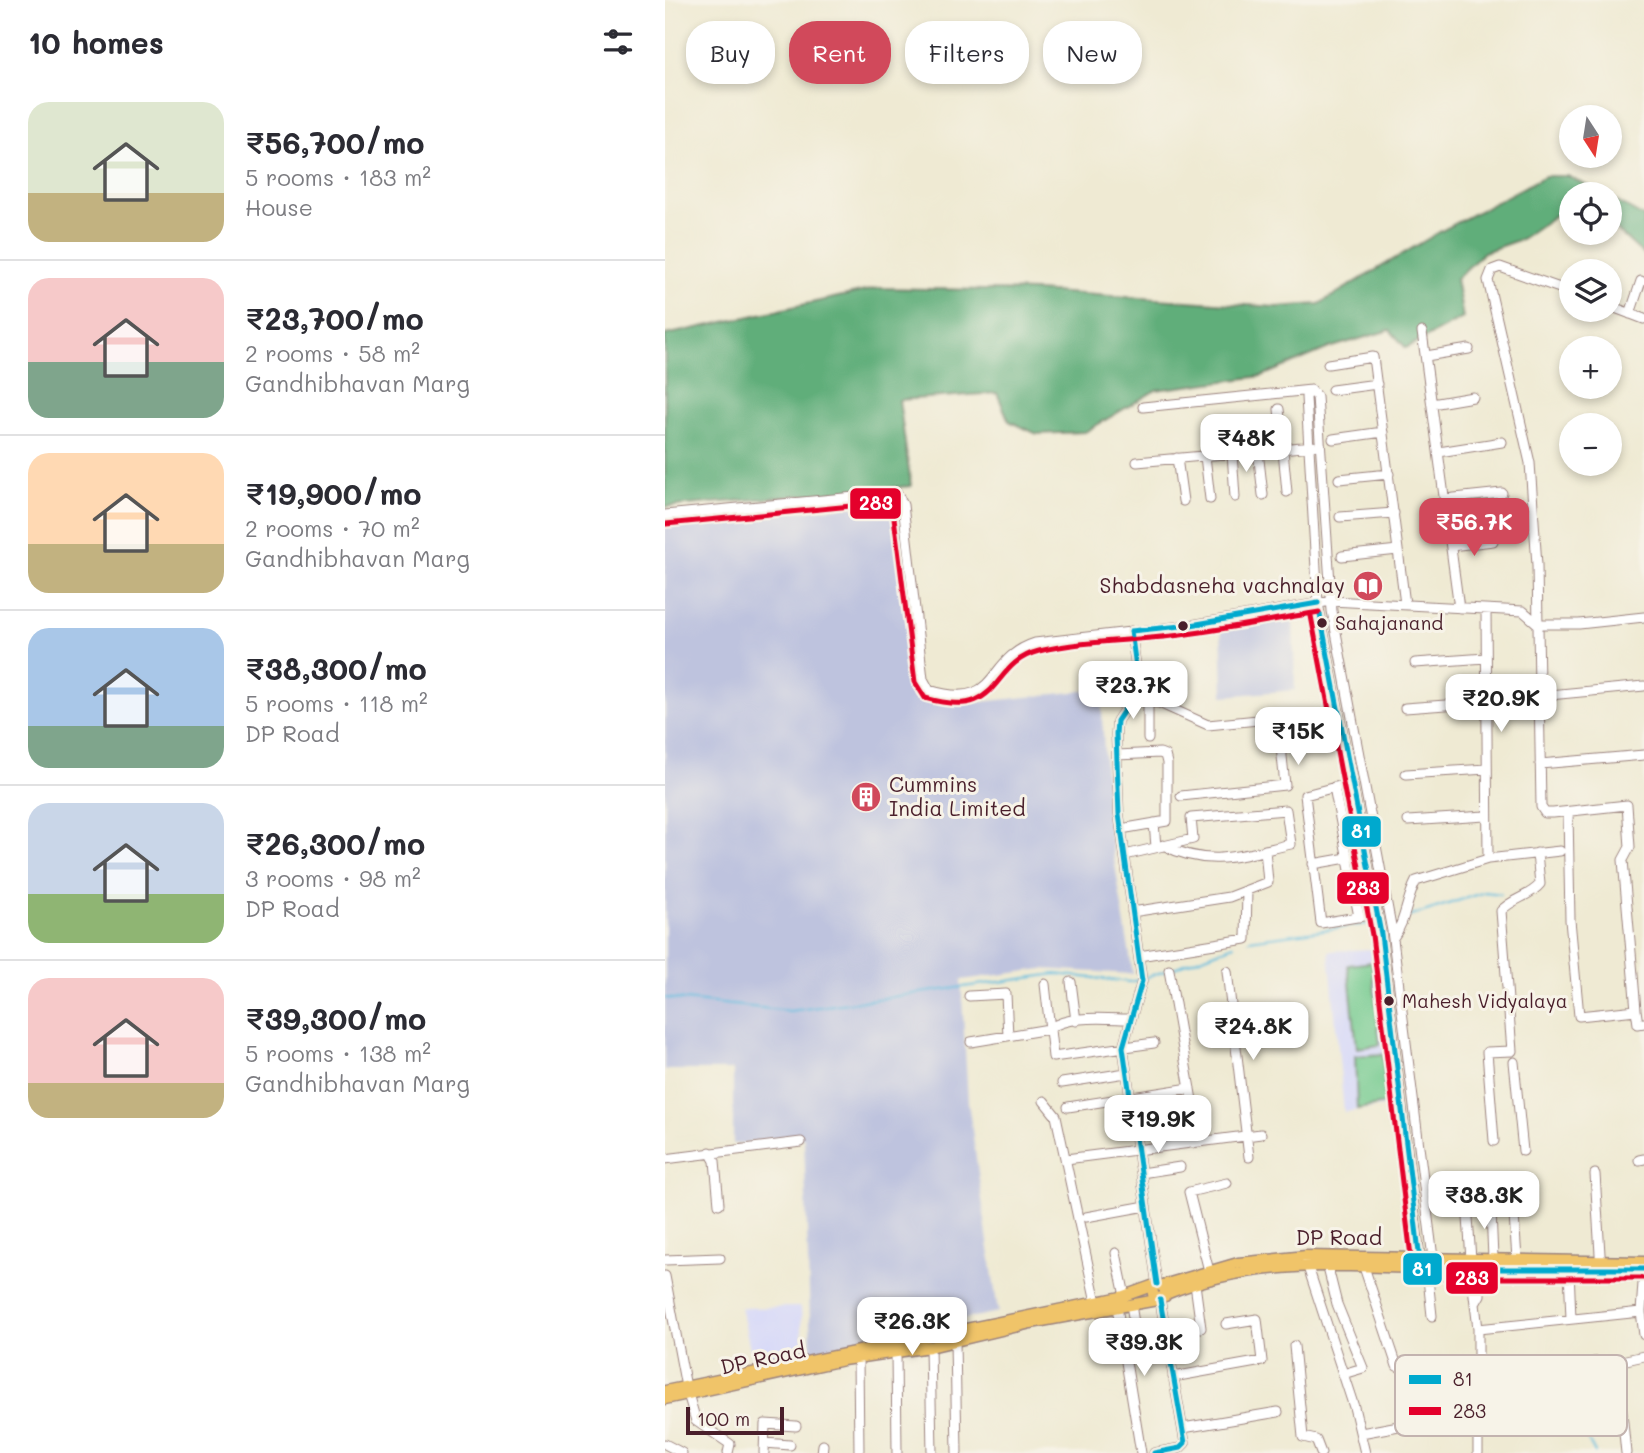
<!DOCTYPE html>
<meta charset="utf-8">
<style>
body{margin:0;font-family:Mali,sans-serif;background:#f7f7f7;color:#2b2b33;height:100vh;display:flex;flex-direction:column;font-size:26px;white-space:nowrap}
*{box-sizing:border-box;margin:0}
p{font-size:23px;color:#7c7c81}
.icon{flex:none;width:38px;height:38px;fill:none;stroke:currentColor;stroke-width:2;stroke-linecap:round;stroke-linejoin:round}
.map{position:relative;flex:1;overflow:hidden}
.panel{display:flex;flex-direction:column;background:#fff;width:665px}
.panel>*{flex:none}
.hud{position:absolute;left:21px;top:21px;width:665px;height:63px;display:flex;gap:14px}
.needle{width:46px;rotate:168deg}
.tools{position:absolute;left:894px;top:105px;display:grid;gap:14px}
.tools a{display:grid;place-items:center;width:63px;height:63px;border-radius:50%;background:#fff;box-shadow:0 4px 10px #0003;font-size:35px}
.scale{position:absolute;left:21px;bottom:18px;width:98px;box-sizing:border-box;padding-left:7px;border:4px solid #4a1f2b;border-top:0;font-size:19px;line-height:24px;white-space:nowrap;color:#4a1f2b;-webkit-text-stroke:5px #f7f3e8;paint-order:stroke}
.price{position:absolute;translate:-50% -60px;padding:0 16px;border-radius:14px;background:#fff;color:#222;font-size:23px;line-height:46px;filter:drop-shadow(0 2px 4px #0008)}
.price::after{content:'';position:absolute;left:50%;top:42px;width:21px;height:16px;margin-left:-10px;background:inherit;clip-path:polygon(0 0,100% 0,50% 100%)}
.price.active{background:#d1495b;color:#fff}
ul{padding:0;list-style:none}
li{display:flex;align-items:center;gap:21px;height:175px;padding:0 28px}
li+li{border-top:2px solid #e1e1e2}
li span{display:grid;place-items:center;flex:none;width:196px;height:140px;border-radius:21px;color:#555}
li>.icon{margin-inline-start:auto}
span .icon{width:84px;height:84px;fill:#fffc;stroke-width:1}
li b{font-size:30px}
h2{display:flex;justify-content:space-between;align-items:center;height:84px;padding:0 28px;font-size:30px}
.tag{padding:0 24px;border-radius:28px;background:#fff;box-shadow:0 4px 10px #0003;font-size:24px;line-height:63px}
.tag.active{background:#d1495b;color:#fff}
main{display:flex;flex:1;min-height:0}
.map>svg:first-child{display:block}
.built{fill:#d6d8f9}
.industrial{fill:#bec3de}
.green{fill:#75ca8f;stroke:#60745d;stroke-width:2}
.forest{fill:#60ae7a;stroke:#556652;stroke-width:2}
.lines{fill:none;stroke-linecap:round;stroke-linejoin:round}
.stream{stroke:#61bddf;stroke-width:2}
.minor-casing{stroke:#9c847f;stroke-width:11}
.major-casing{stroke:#9c847f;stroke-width:13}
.minor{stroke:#fff;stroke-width:9}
.major{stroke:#f0c469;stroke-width:10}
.bus-1-casing{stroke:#f7f3e8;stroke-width:10}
.bus-2-casing{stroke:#f7f3e8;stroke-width:10}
.bus-1{stroke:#00a9ce;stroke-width:5}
.bus-2{stroke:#e4002b;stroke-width:5}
.bus-dot{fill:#4a1f2b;stroke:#f7f3e8;stroke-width:2.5}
.labels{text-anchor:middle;stroke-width:6;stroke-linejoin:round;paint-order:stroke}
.bus-label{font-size:19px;fill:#4a1f2b;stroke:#f7f3e8;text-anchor:start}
.poi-label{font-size:21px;fill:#4a1f2b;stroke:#f7f3e8;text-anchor:end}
.street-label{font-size:21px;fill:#4a1f2b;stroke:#f7f3e8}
.key{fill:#f7f3e8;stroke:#c3b3af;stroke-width:2}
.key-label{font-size:19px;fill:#4a1f2b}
.line-badge{stroke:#f7f3e8;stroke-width:2.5}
.badge-label{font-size:19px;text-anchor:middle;font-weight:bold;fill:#fff}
</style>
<main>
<section class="panel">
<h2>10 homes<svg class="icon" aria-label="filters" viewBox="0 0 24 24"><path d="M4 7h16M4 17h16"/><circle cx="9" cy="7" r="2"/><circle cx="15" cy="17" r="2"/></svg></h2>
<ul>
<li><span style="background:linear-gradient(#dfe7d0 65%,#c2b280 0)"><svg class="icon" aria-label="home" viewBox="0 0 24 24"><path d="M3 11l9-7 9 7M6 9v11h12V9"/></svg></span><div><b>₹56,700/mo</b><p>5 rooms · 183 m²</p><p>House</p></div></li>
<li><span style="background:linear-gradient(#f6c9c9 60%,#7fa58c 0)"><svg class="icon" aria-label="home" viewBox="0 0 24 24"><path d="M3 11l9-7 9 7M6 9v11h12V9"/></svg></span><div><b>₹23,700/mo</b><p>2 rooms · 58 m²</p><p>Gandhibhavan Marg</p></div></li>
<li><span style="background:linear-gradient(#ffd9b3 65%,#c2b280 0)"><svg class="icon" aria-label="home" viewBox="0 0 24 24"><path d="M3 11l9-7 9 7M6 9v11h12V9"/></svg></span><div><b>₹19,900/mo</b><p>2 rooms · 70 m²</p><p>Gandhibhavan Marg</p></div></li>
<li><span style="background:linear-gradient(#a9c7e8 70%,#7fa58c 0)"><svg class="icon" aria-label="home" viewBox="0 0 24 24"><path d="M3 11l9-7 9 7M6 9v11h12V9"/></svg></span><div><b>₹38,300/mo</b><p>5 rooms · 118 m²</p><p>DP Road</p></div></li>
<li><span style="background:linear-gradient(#c9d6e8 65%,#8fb573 0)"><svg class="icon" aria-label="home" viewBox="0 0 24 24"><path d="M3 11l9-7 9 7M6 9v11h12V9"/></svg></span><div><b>₹26,300/mo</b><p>3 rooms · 98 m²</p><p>DP Road</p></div></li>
<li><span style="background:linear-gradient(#f6c9c9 75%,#c2b280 0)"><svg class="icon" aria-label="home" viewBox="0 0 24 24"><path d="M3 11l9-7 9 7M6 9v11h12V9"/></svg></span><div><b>₹39,300/mo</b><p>5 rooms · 138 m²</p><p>Gandhibhavan Marg</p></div></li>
</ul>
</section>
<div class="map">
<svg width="979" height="1453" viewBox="0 0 979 1453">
<rect width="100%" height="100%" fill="#f7f3e8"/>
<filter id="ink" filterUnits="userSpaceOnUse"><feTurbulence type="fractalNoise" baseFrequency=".0143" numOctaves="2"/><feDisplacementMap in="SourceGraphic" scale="14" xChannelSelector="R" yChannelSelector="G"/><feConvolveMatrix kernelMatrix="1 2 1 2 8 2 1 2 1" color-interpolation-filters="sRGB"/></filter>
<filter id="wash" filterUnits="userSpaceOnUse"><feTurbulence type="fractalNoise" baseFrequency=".00686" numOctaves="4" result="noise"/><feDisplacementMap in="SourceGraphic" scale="28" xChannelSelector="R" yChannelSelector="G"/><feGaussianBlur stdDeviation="1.57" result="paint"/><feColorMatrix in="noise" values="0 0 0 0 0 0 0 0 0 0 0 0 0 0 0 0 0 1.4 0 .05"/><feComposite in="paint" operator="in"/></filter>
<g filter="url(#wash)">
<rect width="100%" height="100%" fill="#efead3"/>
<!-- built -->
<path class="built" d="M708 949 732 1105 679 1112 664 951Z
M136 1307 138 1353 88 1362 76 1308Z"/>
<!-- industrial -->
<path class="industrial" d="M231 502 251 684 257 696 275 702 307 703 436 689 442 817 468 974 377 969 296 980 303 1102 333 1312 146 1352 139 1138 68 1144V1070H0V524Z
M628 616 630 690 558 696 556 626Z"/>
<!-- green -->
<path class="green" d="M707 962 715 1045 692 1048 683 965Z
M718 1054 721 1104 692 1109 690 1056Z"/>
<!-- forest -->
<path class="forest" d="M880 176H903L939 194H906V210L892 214 856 239 819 252 791 279 798 318 741 348 725 330 664 348 597 376 491 390 420 432 372 434 344 421 332 393 234 400 246 486 0 507V335L214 288 371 291 612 307 654 304 776 231Z
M945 198 979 217V255L945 224Z"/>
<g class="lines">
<!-- stream -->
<path class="stream" d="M743 917 820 892 836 894
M584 940 710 923
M509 968 569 945
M479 978 500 971
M0 998 125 1011 391 974 465 982 474 980
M839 1388 872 1399 918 1431 930 1453"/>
</g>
</g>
<g filter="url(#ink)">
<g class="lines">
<!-- minor casing -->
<g class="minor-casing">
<path id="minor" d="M906 292 835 267 827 270 823 280 865 463 872 565 876 807 880 813H888L962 805 965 847 958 860 971 1010 973 1024 979 1023
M945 306 979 319
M965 314 976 281
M757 332 794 608
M761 356 804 349
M663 364 708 357 740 604
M646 390 652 397 667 611 727 931 768 1258
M646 390 641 397 653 603 716 934 755 1257
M667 390 712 384
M767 404 808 397
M478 407 646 390
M614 409 622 492
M668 439 718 432
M593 451 598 495
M774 452 837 442
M567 453 570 497
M540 456 545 499
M512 458 518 501
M472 462 648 446
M674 479 724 474
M780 499 837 493
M0 515 232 493 238 505 258 679 264 690C336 712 319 659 370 643L526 625 666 601 858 611 873 624H914L979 617
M675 517 729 513
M786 546 828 541
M677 556 733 550
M821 611 823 859
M466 631 474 688 452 721 451 734 454 814 477 981 458 1047 492 1284
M750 663 821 658
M874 696 979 686
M468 700 494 703 543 725 613 718 620 785 516 796
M740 708 821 702
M483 739V702
M452 755 495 753 500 755 502 763V821L456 829
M875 764 979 755
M741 774 822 769
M686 783 640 795 656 923 710 914
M669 787 694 917
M903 812 905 920 914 1016 971 1010
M743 821 820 816
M489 823 491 847
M460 855 528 839 526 818 621 810 626 844C578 855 545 869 498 845
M648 864 699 855
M467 912 564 897 603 882 600 850
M728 938C741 921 741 900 751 881L823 859 895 851
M474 956 581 939 582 890
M504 970 534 1140
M562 971 584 1157
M406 982 411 1021
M380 984 388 1057 489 1043
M304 996 341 994 343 1036
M306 1042 384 1029C402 1014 444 1019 466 1019
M849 1062 858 1151
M397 1083 461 1073
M379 1101 391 1116 431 1302
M403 1107 525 1088
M829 1141 822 1052 847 1051 836 911C847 898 865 897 875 884L872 853
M45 1152 50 1161 54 1204
M0 1159 136 1142
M401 1159 596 1134
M974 1160 979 1159
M476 1173 515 1167
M930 1174 936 1270
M847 1186 852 1259
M802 1204 806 1259
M826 1211 828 1258
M421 1217 481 1206
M451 1253 460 1296
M0 1260 55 1258
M641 1261 689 1407 700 1453
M662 1264 672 1304 698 1368 678 1374
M762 1269 767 1316
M904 1269 906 1319
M979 1269 976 1312 979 1335
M806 1270 813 1329V1453
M544 1271 524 1192 562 1183
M0 1276 21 1387 31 1421 65 1444 63 1453
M530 1284 536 1328
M811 1302 815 1295V1269
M466 1305 473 1347 502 1342
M452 1307 476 1453
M813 1329 976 1312
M290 1341 292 1453
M629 1346 638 1437 651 1440 656 1453
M265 1347 267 1453
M231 1351 232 1453
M193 1358 194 1453
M814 1368 841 1380
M508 1377 597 1361 592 1319 561 1324
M931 1425 926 1365 929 1362 953 1361
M518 1428 613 1412
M696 1433 777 1418 770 1369H739L732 1366 699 1267
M100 1443 125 1445
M0 1444 17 1453
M99 1453 100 1424 131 1426
M157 1453 158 1445
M489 1453 515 1448 520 1443 495 1300
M961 1453 952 1362 979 1356"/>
</g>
<!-- major casing -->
<g class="major-casing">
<path id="major" d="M498 1285 573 1263 641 1256 979 1262
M501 1294C598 1254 701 1268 802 1270 839 1271 877 1268 914 1270
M0 1391 456 1297 492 1284 500 1288V1296L489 1299 487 1288
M0 1399 178 1360 265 1347 366 1323 492 1300"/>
</g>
<!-- minor -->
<use href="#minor" class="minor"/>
<!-- major -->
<use href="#major" class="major"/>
<!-- bus-1 casing -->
<g class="bus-1-casing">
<path id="bus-1" d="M655 614 716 934 756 1269H979
M466 631 474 688 452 721 451 734 454 814 477 981 458 1047 492 1284
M466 631 526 625 653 603
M489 1453 515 1448 520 1443 495 1300"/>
</g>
<!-- bus-2 casing -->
<g class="bus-2-casing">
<path id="bus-2" d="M1 524 227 502 250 682 260 698C340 721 322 664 374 651 416 641 463 641 507 636 556 630 605 620 654 612
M646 616 707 935 748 1273 756 1278H979"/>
</g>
<!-- bus-1 -->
<use href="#bus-1" class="bus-1"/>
<!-- bus-2 -->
<use href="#bus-2" class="bus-2"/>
</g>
</g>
<!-- icons -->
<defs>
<g id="library-disc" transform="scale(1.575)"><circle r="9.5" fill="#d1495b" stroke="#f7f3e8"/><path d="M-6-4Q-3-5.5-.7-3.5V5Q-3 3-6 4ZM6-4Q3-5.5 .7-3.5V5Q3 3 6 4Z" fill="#fff"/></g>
<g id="building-disc" transform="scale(1.575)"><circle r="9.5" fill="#d1495b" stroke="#f7f3e8"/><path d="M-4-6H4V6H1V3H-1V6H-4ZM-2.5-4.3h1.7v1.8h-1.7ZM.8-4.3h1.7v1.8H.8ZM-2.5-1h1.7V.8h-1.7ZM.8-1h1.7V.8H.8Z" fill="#fff"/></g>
</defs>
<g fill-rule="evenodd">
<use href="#library-disc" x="703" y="586"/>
<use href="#building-disc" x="201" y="797"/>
</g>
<!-- markers -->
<g class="bus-dot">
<circle cx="657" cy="623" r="6"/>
<circle cx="518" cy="626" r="6"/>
<circle cx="724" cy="1001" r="6"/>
</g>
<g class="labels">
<!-- bus labels -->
<g class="bus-label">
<text x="670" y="630">Sahajanand</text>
<text x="737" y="1008">Mahesh Vidyalaya</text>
</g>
<!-- poi labels -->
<g class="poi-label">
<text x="680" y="593">Shabdasneha vachnalay</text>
<text x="224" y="792" text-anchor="start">Cummins<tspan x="224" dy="24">India Limited</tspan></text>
</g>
<!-- street labels -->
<g class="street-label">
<text x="674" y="1245">DP Road</text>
<text transform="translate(98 1359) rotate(-12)" y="7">DP Road</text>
</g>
</g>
<!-- legend -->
<rect x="730" y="1355" width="232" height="81" rx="10" class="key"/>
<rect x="744" y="1375" width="32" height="9" fill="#00a9ce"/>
<rect x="744" y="1407" width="32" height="8" fill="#e4002b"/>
<g class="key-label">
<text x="788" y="1386">81</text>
<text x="788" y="1418">283</text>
</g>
<g class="line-badge">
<rect x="184" y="487" width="53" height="33" rx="7" fill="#e4002b"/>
<rect x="676" y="815" width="41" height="33" rx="7" fill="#00a9ce"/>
<rect x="671" y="871" width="54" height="34" rx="7" fill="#e4002b"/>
<rect x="737" y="1252" width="41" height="34" rx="7" fill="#00a9ce"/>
<rect x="780" y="1261" width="54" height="34" rx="7" fill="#e4002b"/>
</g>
<g class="badge-label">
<text x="211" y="510">283</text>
<text x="696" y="838">81</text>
<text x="698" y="895">283</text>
<text x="757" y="1276">81</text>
<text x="807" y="1285">283</text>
</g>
</svg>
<div class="tools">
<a><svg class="needle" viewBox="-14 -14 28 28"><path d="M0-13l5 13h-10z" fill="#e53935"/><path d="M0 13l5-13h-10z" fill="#7c7c81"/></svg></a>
<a><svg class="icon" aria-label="locate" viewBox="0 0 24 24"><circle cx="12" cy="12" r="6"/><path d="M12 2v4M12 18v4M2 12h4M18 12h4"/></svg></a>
<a><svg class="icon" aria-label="layers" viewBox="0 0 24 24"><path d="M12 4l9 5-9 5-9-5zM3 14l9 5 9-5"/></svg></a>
<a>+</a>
<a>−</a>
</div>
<div class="scale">100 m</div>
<b class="price" style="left:581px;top:474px">₹48K</b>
<b class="price active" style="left:809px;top:558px">₹56.7K</b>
<b class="price" style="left:468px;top:721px">₹23.7K</b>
<b class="price" style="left:836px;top:734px">₹20.9K</b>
<b class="price" style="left:633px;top:767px">₹15K</b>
<b class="price" style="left:588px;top:1062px">₹24.8K</b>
<b class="price" style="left:493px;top:1155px">₹19.9K</b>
<b class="price" style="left:819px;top:1231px">₹38.3K</b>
<b class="price" style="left:247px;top:1357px">₹26.3K</b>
<b class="price" style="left:479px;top:1378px">₹39.3K</b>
<div class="hud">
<a class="tag">Buy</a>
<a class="tag active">Rent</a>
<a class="tag">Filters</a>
<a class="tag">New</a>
</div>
</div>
</main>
